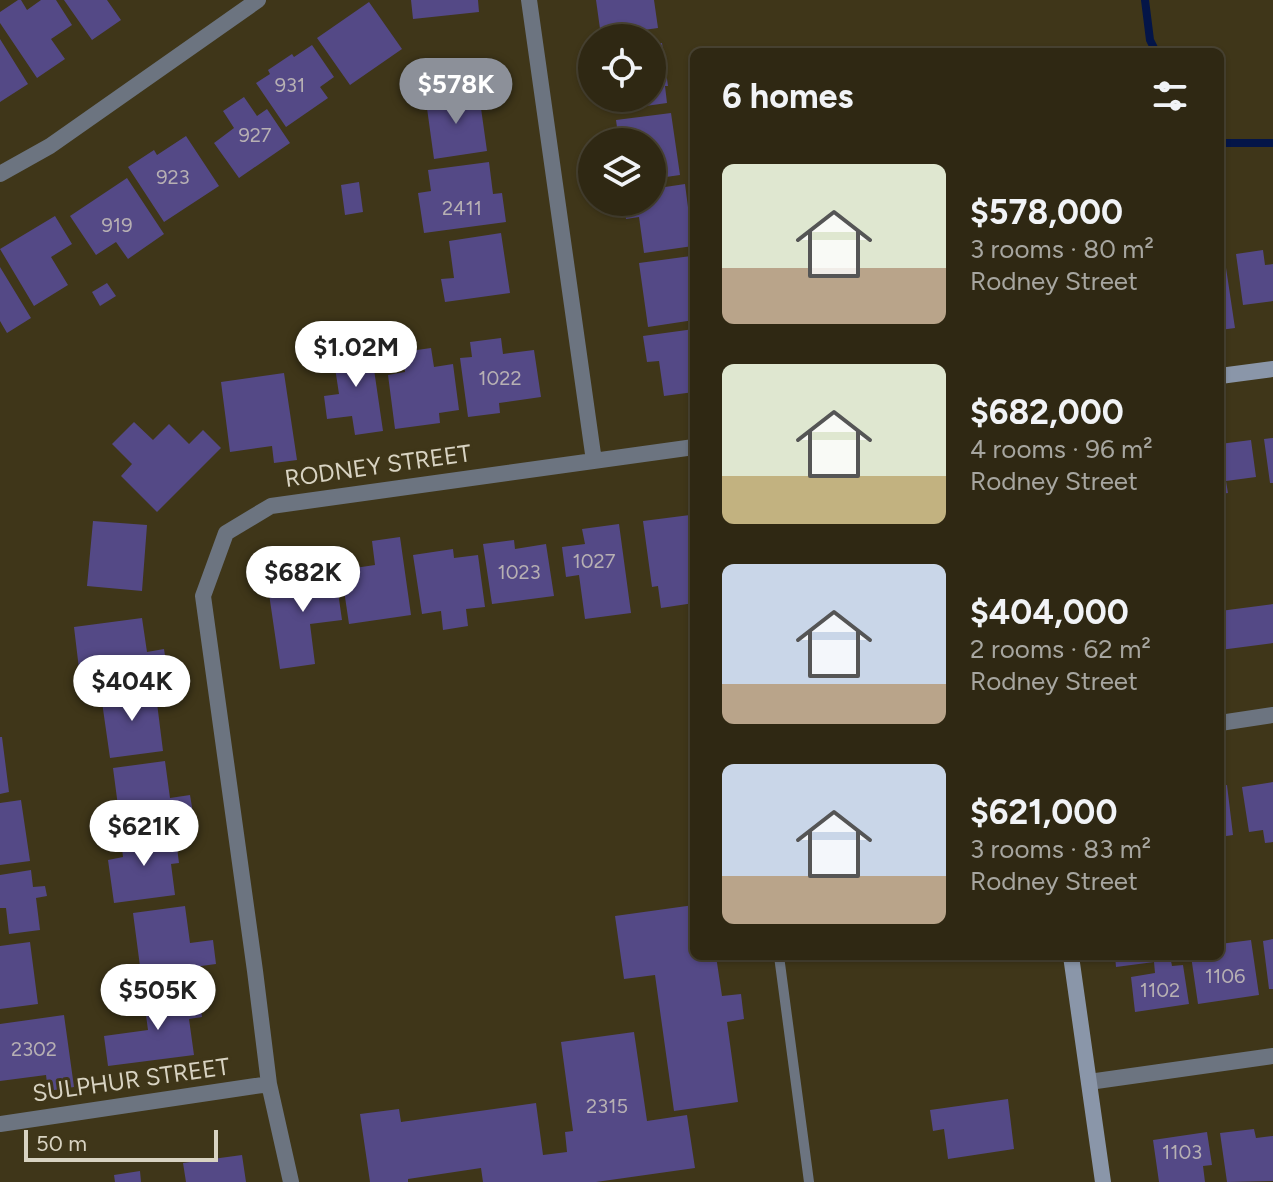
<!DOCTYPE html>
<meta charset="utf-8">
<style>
body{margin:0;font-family:Figtree,sans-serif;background:#3b3421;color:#f1f3f6;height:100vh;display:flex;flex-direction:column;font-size:30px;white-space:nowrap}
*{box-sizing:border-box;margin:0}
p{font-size:26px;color:#a7a6a0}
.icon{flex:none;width:44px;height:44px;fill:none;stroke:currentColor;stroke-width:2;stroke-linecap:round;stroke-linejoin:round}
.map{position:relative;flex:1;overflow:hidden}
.sheet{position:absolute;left:690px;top:48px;width:534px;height:912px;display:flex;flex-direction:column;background:#2f2813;border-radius:12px;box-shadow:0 2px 6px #0004,0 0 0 2px #4a4433}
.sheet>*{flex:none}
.fabs{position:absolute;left:578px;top:24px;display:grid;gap:16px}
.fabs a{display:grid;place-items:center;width:88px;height:88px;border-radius:50%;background:#2f2813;box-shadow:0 2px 6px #0004,0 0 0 2px #4a4433;font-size:40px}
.scale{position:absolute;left:24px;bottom:20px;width:194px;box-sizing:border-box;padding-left:8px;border:4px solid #d8d3c2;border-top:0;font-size:22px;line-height:28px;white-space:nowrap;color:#d8d3c2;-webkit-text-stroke:6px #3f3619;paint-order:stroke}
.price{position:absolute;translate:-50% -68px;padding:0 18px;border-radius:28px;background:#fff;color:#222;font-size:26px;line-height:52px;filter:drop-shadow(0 2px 4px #0008)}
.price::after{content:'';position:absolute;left:50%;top:48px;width:24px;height:18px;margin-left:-12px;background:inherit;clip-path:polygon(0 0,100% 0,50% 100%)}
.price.selected{background:#8c9099;color:#fff}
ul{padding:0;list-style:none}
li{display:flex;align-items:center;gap:24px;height:200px;padding:0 32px}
li span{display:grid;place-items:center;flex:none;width:224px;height:160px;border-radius:12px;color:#555}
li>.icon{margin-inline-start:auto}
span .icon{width:96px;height:96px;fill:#fffc;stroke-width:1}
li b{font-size:34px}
h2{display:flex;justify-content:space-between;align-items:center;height:96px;padding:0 32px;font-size:34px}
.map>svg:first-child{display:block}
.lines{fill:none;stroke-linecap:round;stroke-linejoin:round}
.stream{stroke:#041548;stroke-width:8}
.building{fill:#544986}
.lane{stroke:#6c7480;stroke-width:10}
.street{stroke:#6c7480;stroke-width:16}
.secondary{stroke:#8a96a9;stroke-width:16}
.labels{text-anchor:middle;stroke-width:6;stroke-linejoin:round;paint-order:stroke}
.number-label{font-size:20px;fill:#b7b0b3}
.street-label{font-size:24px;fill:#d8d3c2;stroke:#3f3619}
</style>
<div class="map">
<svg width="1273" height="1182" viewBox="0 0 1273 1182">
<rect width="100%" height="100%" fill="#3f3619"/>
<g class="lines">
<!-- stream -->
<path class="stream" d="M1145 0 1150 40 1156 52
M1220 141 1224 143H1273"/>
</g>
<!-- building -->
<path class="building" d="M18 0H21L27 10 41 0H56L72 25 51 39 65 59 37 78 0 23V12Z
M64 0H107L121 20 92 40Z
M411 0H478L479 12 413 19Z
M596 0H654L658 28 601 36Z
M369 2 402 49 350 85 317 38Z
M0 39 28 84 0 102Z
M662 43 668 86H665L667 103 610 111 608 98H652V44Z
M312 45 334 77 320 87 328 98 286 127 256 83 270 74 268 70 292 54 294 57Z
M479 94 487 151 434 159 426 101Z
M244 97 257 116 267 109 290 143 239 178 214 143 234 128 223 111Z
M671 113 680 175 652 179V142H619L616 120Z
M186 136 219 186 164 222 128 167 154 150 157 155Z
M489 162 493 194 502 193 506 222 424 233 418 193 431 191 428 170Z
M127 178 164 234 128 259 116 242 96 255 70 216Z
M359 182 363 212 345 215 341 185Z
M685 184 693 246 644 253 639 217 626 219 624 202H652V189Z
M55 216 72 244 51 257 68 285 34 306 0 249Z
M501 233 510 293 445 302 441 279 454 278 449 241Z
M1263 250 1265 265 1273 264V301L1243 305 1236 254Z
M691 256 694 271V320L648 327 639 263Z
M1225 261 1235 328 1220 330V262Z
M0 267 31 318 7 333 0 321Z
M107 283 116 296 100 306 92 292Z
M694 329V392L664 396 659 361 647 362 643 336Z
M501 338 503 354 534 350 541 397 499 403 500 413 468 417 460 358 472 357 470 342Z
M370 342 383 431 355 435 352 416 327 419 324 396 339 394 332 348Z
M431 348 434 367 453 364 459 410 439 413 440 423 395 429 388 375 405 372 403 352Z
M284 373 297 460 274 463 272 446 230 452 221 382Z
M134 422 153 440 169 424 189 444 203 430 221 448 157 512 121 476 132 464 112 444Z
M1273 438V483H1270L1264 439Z
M1251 440 1256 477 1226 481 1228 493 1220 494V444Z
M690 515 694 547V603L661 608 658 586 652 587 643 521Z
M93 521 147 525 142 591 87 586Z
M619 524 631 613 585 619 579 575 566 577 562 547 585 544 582 529Z
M400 537 411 615 349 624 341 570 375 565 372 541Z
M514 540 515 549 546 544 554 596 492 604 483 544Z
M453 549 454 558 478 555 485 607 466 609 468 626 443 630 441 611 422 614 413 555Z
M334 564 342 620 310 624 315 664 280 669 268 587 310 581 308 568Z
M1273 604V643L1220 650V611Z
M142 618 147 652 164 649 168 676 96 686 93 666 79 669 74 627Z
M155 687 163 751 110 758 101 695Z
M0 737H2L9 792 0 794Z
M165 761 170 798 190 795 194 819 121 829 113 768Z
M1273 782V842L1265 843 1263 830 1249 832 1242 787Z
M1227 785 1233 835 1220 837V786Z
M21 800 30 861 0 865V803Z
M175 832 179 863 171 864 175 895 114 903 108 860 123 857 121 840Z
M31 870 33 887 45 886 47 896 36 898 40 930 9 934 6 908H0V875Z
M694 905V956H716L722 996 741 994 744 1019 727 1022 738 1102 674 1111 655 975 624 979 615 916Z
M185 906 190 943 213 940 216 964 141 974 133 913Z
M1273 939V989H1269L1263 941Z
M1251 940 1259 995 1198 1004 1191 956H1220V944Z
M30 942 38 1004 0 1009V946Z
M1115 956H1170L1172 966 1183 965 1189 1004 1135 1012 1131 977 1155 973 1154 962 1116 967Z
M199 993 202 1017 189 1019 194 1055 108 1066 104 1036 148 1030 144 1000Z
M64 1015 74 1087 48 1091 46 1075 0 1081V1024Z
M634 1032 647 1121 687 1115 695 1168 596 1182H483L481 1168 408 1179V1182H370L360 1114 399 1109 401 1122 536 1103 543 1155 567 1152 565 1132 573 1131 561 1042Z
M1008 1099 1014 1149 948 1159 944 1129 933 1131 930 1110Z
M1254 1129 1256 1138 1273 1136V1181L1227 1182 1220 1133Z
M1207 1132 1212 1165 1203 1166 1205 1182H1159L1153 1140Z
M242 1155 246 1182H186L183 1163Z
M140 1171 141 1182H115L114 1175Z"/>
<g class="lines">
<!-- lane -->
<path class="lane" d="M779 956 809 1182"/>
<!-- street -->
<path class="street" d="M529 0 594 461
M0 174 50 146 258 0
M1220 723 1273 715
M1089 1082 1273 1056
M0 1124 269 1084
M291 1182 269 1084 255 971 203 596 226 533 271 506 694 447"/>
<!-- secondary -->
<path class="secondary" d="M1220 376 1273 369
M1071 956 1103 1182"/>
</g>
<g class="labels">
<!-- number labels -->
<g class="number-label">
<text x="290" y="92">931</text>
<text x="255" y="142">927</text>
<text x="173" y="184">923</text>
<text x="462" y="215">2411</text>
<text x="117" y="232">919</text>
<text x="500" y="385">1022</text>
<text x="594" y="568">1027</text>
<text x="519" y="579">1023</text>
<text x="1225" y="983">1106</text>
<text x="1160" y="997">1102</text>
<text x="34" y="1056">2302</text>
<text x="607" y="1113">2315</text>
<text x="1182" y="1159">1103</text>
</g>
<!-- street labels -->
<g class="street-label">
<text transform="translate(378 466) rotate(-8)" y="8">RODNEY STREET</text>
<text transform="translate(131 1080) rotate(-8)" y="8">SULPHUR STREET</text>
</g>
</g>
</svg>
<div class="fabs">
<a><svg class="icon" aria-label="locate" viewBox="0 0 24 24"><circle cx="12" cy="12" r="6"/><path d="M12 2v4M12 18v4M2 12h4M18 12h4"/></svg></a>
<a><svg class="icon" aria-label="layers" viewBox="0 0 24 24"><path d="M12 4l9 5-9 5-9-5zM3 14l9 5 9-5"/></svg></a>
</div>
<div class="scale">50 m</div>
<b class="price selected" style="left:456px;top:126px">$578K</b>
<b class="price" style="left:356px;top:389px">$1.02M</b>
<b class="price" style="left:303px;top:614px">$682K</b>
<b class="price" style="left:132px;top:723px">$404K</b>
<b class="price" style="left:144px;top:868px">$621K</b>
<b class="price" style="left:158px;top:1032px">$505K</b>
<section class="sheet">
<h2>6 homes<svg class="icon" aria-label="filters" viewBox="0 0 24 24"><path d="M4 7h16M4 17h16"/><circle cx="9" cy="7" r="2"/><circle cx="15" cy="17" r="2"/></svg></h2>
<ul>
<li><span style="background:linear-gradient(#dfe7d0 65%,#b9a48a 0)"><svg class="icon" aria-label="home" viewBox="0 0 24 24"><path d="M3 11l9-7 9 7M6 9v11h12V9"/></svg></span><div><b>$578,000</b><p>3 rooms · 80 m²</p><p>Rodney Street</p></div></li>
<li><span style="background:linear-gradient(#dfe7d0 70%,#c2b280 0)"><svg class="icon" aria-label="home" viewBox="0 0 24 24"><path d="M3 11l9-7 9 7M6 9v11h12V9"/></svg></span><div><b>$682,000</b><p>4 rooms · 96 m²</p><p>Rodney Street</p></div></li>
<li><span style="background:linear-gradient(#c9d6e8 75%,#b9a48a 0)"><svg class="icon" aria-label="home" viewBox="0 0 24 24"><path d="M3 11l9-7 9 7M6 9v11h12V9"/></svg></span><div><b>$404,000</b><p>2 rooms · 62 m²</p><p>Rodney Street</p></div></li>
<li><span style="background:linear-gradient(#c9d6e8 70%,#b9a48a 0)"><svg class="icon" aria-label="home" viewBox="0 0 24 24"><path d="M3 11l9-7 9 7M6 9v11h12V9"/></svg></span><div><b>$621,000</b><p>3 rooms · 83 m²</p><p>Rodney Street</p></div></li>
</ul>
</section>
</div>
